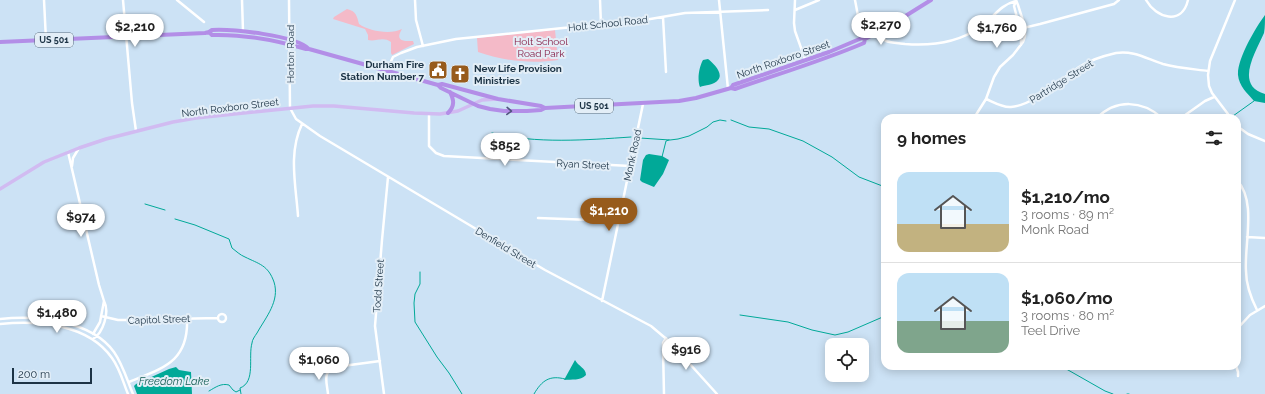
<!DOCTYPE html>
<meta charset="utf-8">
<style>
body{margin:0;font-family:Raleway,sans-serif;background:#f6f6f6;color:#222;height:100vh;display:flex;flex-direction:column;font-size:15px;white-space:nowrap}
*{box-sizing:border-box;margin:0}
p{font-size:13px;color:#767676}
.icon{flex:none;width:22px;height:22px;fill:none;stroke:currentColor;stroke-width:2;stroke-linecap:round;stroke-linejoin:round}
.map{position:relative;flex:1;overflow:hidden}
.details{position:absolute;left:881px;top:114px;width:360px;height:256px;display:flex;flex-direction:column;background:#fff;border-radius:12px;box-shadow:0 2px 10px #0003}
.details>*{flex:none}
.controls{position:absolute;left:825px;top:338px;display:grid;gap:8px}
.controls a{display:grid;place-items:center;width:44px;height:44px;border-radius:8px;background:#fff;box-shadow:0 2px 10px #0003;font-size:20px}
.scale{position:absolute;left:12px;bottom:10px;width:80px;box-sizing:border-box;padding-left:4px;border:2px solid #1c3345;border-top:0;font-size:11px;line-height:14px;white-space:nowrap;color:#1c3345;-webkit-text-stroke:3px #e3eef7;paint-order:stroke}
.price{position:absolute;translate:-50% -34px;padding:0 9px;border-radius:14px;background:#fff;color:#222;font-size:13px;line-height:26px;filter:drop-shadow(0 1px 2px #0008)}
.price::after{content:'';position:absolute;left:50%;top:24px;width:12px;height:9px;margin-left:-6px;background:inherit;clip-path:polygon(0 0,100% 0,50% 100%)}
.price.on{background:#975b1c;color:#fff}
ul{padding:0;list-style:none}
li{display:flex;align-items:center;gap:12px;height:100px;padding:0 16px}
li+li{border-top:1px solid #e0e0e0}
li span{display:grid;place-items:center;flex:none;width:112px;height:80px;border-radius:12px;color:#555}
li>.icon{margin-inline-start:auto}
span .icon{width:48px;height:48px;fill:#fffc;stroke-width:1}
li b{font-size:17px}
h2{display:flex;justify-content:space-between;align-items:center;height:48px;padding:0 16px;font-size:17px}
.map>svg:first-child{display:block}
.green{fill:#f4bac8}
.water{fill:#01a998}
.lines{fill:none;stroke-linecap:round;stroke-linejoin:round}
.stream{stroke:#01a998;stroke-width:1}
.minor{stroke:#fff;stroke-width:2.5}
.major{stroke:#d1bbf1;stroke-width:3.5}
.highway{stroke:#b38ee7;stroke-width:4}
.oneway{stroke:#51537e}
.labels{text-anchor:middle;stroke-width:4;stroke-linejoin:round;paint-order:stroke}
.shield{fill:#e3eef7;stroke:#586b7a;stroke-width:1}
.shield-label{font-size:9px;font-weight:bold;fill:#1c3345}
.street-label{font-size:10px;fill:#1c3345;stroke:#e3eef7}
.park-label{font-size:10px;fill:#851d45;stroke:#e3eef7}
.poi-label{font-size:10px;font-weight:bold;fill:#1c3345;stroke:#e3eef7;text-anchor:end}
.water-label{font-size:11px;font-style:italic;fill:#155e55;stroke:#e3eef7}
</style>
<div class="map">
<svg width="1265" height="394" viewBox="0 0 1265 394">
<rect width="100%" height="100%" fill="#cce2f5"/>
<!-- green -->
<path class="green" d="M347 9C356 11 357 16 359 24 369 31 390 35 402 29 394 42 405 41 413 41L414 44 392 55 391 53V42C383 36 376 42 368 40V35L365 29 333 19 334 17Z
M555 30 558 60C531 64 504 61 478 52L477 38Z"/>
<!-- water -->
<path class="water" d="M1265 15C1265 20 1265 28 1264 33 1256 52 1234 85 1265 94V103L1254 101C1247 93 1239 86 1238 75 1237 59 1256 27 1265 15Z
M708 59C713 63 724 73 718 80 714 85 705 85 700 87 697 80 699 67 703 60Z
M649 154 662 156 669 160 663 174 654 187 642 182 640 180 643 160 646 155Z
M575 360C578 366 586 368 586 375 580 381 572 379 564 380Z
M176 367 179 370 191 372 192 394H137L134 386 136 384 169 369Z"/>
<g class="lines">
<!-- stream -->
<path class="stream" d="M1233 116 1254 101
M1227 118H1228
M731 120 749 127 769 129 803 141 832 157 859 177 885 187
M492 133C535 144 587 140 631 137
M640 138 670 140 678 139 689 136 707 127 713 122 720 120 726 121
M662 157 666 141 669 140
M145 204 165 210
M175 219 195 225 229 239 232 248C236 251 240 255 245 257 259 264 268 265 274 282 280 301 266 317 257 333 255 336 252 340 252 343 248 357 256 382 240 388L241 394
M420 272V284L415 294 414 303 415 322 437 357 449 373 462 394
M740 315 788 322 812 330 835 335 848 332 885 316
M1061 366 1105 391 1113 394
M209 391C216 387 221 383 229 385L233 390 236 392 240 390
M534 394C542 380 550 375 565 379
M1127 394H1129"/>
<!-- minor -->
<path class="minor" d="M44 0 46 40
M123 0 132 103 136 131
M177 0 204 22
M242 0 243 31
M289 0 290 108 296 119 320 136 545 270 651 326 670 342 717 394
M415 0 416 20 423 46
M600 0 601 25
M719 0 728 89
M795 0 794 23 795 31 805 59
M855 0 859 21 866 38
M1146 0C1156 18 1182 26 1188 0
M1016 1 1014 6 1021 33V45
M795 10 819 0
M663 17 666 72
M981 27 992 40 996 41 1007 32 1040 24 1114 4 1119 0
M876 33C879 36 883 39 886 41 892 43 899 43 905 44 931 46 957 43 979 28 993 19 999 5 1016 1
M387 70 393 57 401 53 417 47 456 39 563 28 633 22 685 13 768 10
M986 99C993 102 1003 108 1011 107 1034 105 1060 80 1079 67 1090 60 1103 56 1116 53 1133 50 1147 59 1163 64 1178 68 1193 69 1208 71
M429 114V146L436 153 444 156 630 166
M974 118 986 99 994 77 1000 67 1013 55 1023 42 1025 36V27L1018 5 1016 0
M1097 118C1116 99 1142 100 1162 118
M1181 118 1205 101 1214 97
M1231 118 1212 93 1209 86 1208 75 1210 61 1235 0
M1237 126 1248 134 1265 141
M68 152 99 285 104 301C110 312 103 333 93 339
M72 166 73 158 79 148
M1237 180C1257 202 1244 244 1246 271 1246 285 1251 298 1257 310
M298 216C296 186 288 153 302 124
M538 218 619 221
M1247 237 1265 238
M883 288 885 285
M602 301 643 104
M218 318a4 4 0 1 1 8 0a4 4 0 1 1-8 0Z
M101 316 118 320H126L218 318
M0 319C36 315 91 320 114 352 123 365 127 380 133 394
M0 324C38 320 88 324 112 358 120 369 123 382 128 394
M1237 329 1250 315 1265 306
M93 334 100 322 104 301
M1236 366 1238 372V376
M129 382C163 368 189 362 187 318
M328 394C327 383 322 372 335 367L380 361
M384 394 375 326 382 240 388 177
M664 394 663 347V343L666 338"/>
<!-- major -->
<path class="major" d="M0 189 44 162 79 148 106 139 173 122 196 118 313 106H334L414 113 440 114 458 111 482 100 497 99"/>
<!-- highway -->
<path class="highway" d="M209 32 212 35C244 34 275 40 306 49H309L438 85 442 84 498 99 541 106 545 108
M0 42 205 33 209 32 212 30C231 29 296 35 309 49
M438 85 441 88 478 106 490 109 504 111H527L541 110 545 108 679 101 696 98 731 88 735 89C778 74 822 61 864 43L865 39
M731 88 733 85 829 52 862 38 865 39 891 25 931 0
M448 113C455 106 454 100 450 92"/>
</g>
<!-- one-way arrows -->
<defs><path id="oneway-chevron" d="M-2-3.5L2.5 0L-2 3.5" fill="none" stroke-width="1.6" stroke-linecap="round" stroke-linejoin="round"/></defs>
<use class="oneway" href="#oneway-chevron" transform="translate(509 111) rotate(2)"/>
<!-- icons -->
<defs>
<g id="civic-square" transform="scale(1)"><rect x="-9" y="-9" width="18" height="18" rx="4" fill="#975b1c" stroke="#e3eef7"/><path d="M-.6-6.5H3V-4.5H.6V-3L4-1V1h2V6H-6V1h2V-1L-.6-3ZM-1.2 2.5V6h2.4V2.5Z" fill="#fff"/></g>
<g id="church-square" transform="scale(1)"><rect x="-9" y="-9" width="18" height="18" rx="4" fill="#975b1c" stroke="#e3eef7"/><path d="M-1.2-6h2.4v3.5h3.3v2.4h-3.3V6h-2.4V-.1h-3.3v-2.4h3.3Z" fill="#fff"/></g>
</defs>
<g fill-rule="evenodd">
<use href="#civic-square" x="438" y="70"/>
<use href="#church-square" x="460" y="74"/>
</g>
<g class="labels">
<!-- shield labels -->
<g class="shield">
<rect x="35" y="33" width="38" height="14" rx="3"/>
<rect x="575" y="99" width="38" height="14" rx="3"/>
</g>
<g class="shield-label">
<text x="54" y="43">US 501</text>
<text x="594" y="109">US 501</text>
</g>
<!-- street labels -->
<g class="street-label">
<text transform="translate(608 23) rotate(-6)" y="4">Holt School Road</text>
<text transform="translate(290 54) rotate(-90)" y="4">Horton Road</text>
<text transform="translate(783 59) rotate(-19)" y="4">North Roxboro Street</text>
<text transform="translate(1061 81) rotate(-32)" y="4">Partridge Street</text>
<text transform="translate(230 107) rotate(-7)" y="4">North Roxboro Street</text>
<text transform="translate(632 155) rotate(-78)" y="4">Monk Road</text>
<text transform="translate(583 164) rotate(3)" y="4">Ryan Street</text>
<text transform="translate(506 247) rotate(31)" y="4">Denfield Street</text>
<text transform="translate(378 286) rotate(-86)" y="4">Todd Street</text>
<text transform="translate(159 319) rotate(-2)" y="4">Capitol Street</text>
</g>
<!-- park labels -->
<g class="park-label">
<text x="541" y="45">Holt School<tspan x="541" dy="12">Road Park</tspan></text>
</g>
<!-- poi labels -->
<g class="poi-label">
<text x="424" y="68">Durham Fire<tspan x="424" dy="12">Station Number 7</tspan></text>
<text x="474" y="72" text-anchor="start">New Life Provision<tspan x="474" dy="12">Ministries</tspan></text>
</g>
<!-- water labels -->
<g class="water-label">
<text x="174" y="385">Freedom Lake</text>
</g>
</g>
</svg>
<div class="controls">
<a><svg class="icon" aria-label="locate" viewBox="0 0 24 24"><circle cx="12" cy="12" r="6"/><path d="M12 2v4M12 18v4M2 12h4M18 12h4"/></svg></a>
</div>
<div class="scale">200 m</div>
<b class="price" style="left:881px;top:46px">$2,270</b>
<b class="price" style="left:135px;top:48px">$2,210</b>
<b class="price" style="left:997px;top:49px">$1,760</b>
<b class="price" style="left:505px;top:167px">$852</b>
<b class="price on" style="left:609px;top:232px">$1,210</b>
<b class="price" style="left:81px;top:238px">$974</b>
<b class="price" style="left:57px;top:334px">$1,480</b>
<b class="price" style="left:686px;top:371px">$916</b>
<b class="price" style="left:319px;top:381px">$1,060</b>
<section class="details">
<h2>9 homes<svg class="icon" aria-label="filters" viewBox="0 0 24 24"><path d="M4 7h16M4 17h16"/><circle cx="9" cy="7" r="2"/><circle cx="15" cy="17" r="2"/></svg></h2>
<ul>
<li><span style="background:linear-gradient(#bfe0f5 65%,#c2b280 0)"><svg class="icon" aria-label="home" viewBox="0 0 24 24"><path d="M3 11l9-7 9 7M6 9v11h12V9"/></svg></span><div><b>$1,210/mo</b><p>3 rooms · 89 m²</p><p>Monk Road</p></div></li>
<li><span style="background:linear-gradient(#bfe0f5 60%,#7fa58c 0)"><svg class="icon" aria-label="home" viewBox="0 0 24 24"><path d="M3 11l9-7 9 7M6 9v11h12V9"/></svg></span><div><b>$1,060/mo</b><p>3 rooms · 80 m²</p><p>Teel Drive</p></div></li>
</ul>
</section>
</div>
